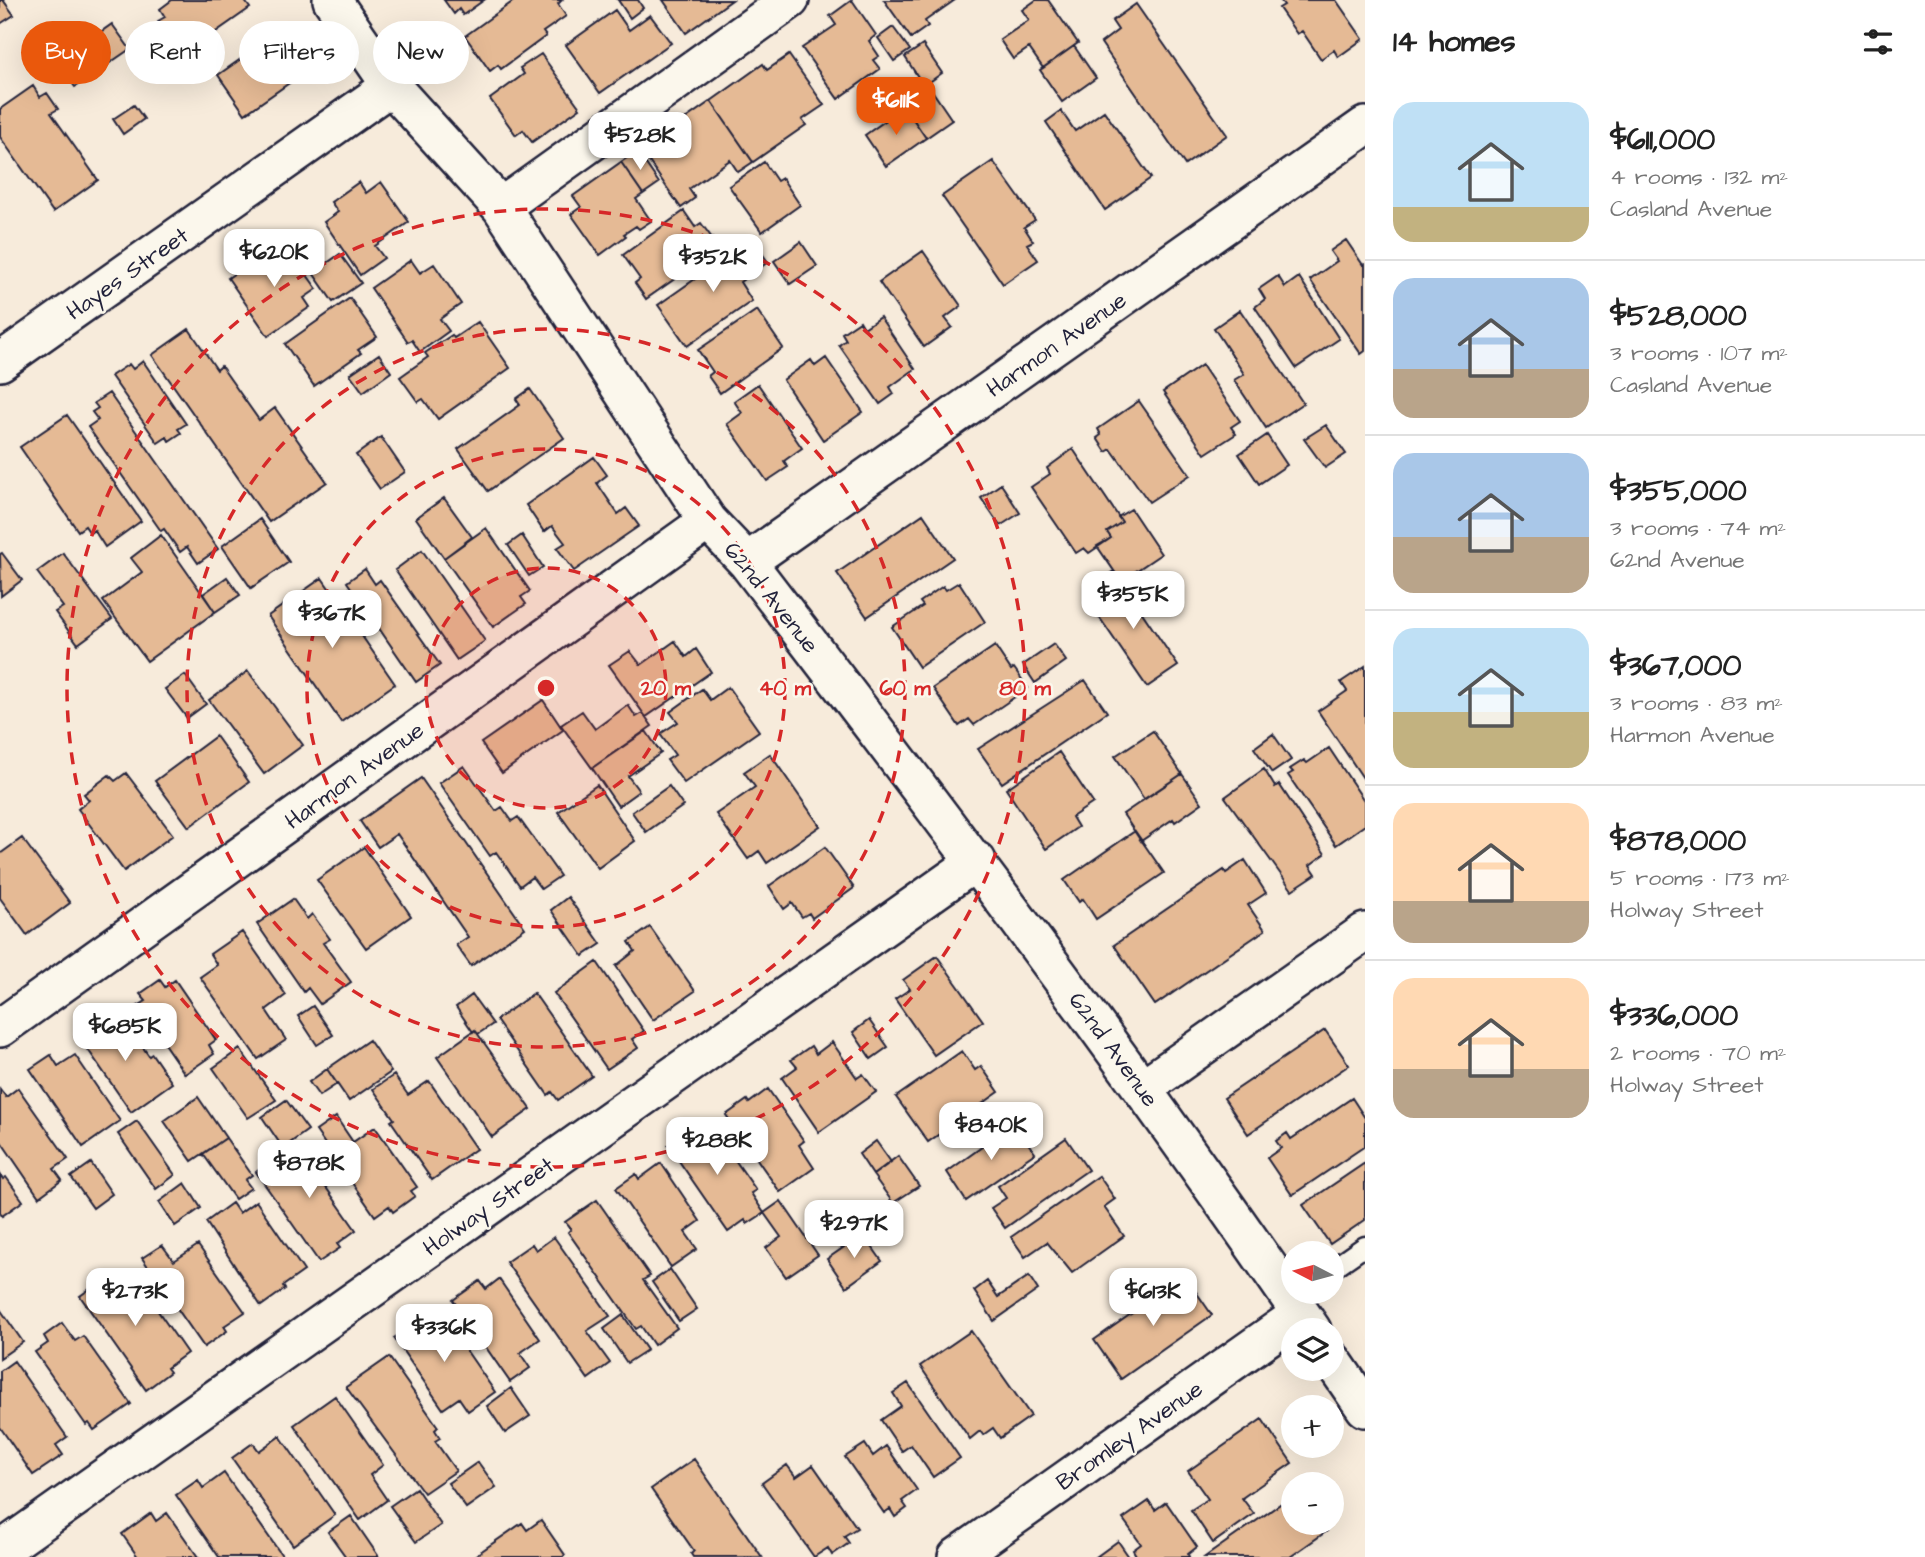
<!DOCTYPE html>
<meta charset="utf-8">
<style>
body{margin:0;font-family:"Architects Daughter",sans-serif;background:#f2f2f2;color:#222;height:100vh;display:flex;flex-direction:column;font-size:26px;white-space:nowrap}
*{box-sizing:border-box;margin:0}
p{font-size:23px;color:#767676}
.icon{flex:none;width:38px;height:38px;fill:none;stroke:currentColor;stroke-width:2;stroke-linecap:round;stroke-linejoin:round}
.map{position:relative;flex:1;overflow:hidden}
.details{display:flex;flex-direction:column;background:#fff;width:560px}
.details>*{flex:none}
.top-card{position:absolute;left:21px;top:21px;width:665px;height:63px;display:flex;gap:14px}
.needle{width:46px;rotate:276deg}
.controls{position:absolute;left:1281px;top:1241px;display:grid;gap:14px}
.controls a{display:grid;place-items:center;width:63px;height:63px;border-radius:50%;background:#fff;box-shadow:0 7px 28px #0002;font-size:35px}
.price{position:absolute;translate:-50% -60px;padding:0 16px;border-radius:14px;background:#fff;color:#222;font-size:23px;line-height:46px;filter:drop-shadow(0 2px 4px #0008)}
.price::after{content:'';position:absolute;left:50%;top:42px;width:21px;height:16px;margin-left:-10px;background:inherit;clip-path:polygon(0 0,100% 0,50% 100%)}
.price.current{background:#ea580c;color:#fff}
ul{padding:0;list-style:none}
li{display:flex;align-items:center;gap:21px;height:175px;padding:0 28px}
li+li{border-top:2px solid #e0e0e0}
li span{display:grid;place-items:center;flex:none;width:196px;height:140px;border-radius:21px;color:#555}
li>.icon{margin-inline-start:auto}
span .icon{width:84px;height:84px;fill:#fffc;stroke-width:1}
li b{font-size:30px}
h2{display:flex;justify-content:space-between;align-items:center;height:84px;padding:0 28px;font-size:30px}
.chip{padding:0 24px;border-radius:32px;background:#fff;box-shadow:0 7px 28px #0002;font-size:24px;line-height:63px}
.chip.current{background:#ea580c;color:#fff}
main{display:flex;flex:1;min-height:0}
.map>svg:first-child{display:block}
.building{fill:#e5ba95;stroke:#22223b;stroke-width:2}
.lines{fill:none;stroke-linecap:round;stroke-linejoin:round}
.service-casing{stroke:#22223b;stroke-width:23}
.minor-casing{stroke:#22223b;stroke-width:42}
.service{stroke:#fbf7ec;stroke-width:18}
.minor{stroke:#fbf7ec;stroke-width:37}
.ring{fill:none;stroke:#d62828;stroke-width:3.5;stroke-dasharray:12 9}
.labels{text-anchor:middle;stroke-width:5;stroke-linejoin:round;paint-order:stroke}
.street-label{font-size:23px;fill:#22223b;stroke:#fbf7ec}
.centre{fill:#d62828;stroke:#fbf7ec;stroke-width:3.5}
.ring-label{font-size:21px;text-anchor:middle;font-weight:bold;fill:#d62828;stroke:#fbf7ec;stroke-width:5;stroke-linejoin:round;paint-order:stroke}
</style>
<main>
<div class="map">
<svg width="1365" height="1557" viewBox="0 0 1365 1557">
<rect width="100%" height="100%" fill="#f7ebdb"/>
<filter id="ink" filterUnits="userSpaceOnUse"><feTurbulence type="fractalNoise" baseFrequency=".0143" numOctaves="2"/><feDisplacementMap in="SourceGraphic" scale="14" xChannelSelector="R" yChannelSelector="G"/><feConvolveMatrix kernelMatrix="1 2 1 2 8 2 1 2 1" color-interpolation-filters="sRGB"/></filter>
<g filter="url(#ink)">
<!-- building -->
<path class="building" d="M0 0H3L14 15 0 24Z
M172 0H244L250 8 170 64 151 37 164 29 158 21 165 17 160 9Z
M444 0H484L463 15 459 9 454 14Z
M515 0H562L558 4 566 16 543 32 546 36 501 69 498 65 490 71 465 36Z
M618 0H638L643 8 630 18Z
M663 0H732L686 33Z
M852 0 876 35 869 41 879 56 873 60 880 69 838 99 802 48 836 25 830 16Z
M884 0H955L925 21 928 26 911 38Z
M1036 0H1048L1078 43 1043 68 1029 48 1013 59 1000 40 1029 20 1022 10Z
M1280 0H1336L1363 39 1338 57 1334 50 1321 59 1302 31 1297 34 1279 8 1284 5Z
M1136 4 1227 135 1185 165 1101 43 1118 30 1112 21Z
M615 10 629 30 650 15 671 43 600 93 566 45Z
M112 24 130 49 75 87 57 63Z
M893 27 910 50 894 61 878 38Z
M278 33 305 72 245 114 218 75Z
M923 45 942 73 924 86 905 57Z
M1074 46 1096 78 1062 102 1040 70Z
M541 54 580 108 532 142 523 130 516 135 490 99 524 74 520 68Z
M789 55 824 105 802 120 806 125 753 162 711 101 763 64 767 70Z
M33 86 40 97 47 93 58 109 51 113 98 180 53 212 0 137V109Z
M931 89 952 120 926 138 905 107Z
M711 101 753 162 738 172 730 160 689 189 695 198 681 208 641 150Z
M134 105 144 119 123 134 113 119Z
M905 107 926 138 886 166 865 135Z
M1061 111 1075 131 1104 111 1151 178 1105 210 1046 122Z
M637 151 659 183 643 194 621 162Z
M993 161 1035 220 1024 227 1033 241 1027 244 1038 260 1003 284 942 196Z
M621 162 643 194 636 199 651 221 639 229 636 226 624 234 626 236 600 255 571 214 581 207 573 196Z
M764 162 777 181 782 178 800 205 762 232 729 186Z
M359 182 366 193 381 182 409 222 375 246 384 258 360 275 324 222 338 212 331 202Z
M684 211 695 227 701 223 712 238 706 242 713 252 646 299 635 283 640 279 623 255Z
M752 239 768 262 740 282 752 301 687 346 658 305Z
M1346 240 1363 265 1365 264V351L1361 354 1310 280 1337 261 1330 251Z
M801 242 817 266 790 284 774 261Z
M287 247 317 289 304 298 310 307 268 336 228 278 270 249 275 256Z
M923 251 961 306 945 318 952 327 924 347 879 282Z
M340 254 361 283 333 302 313 273Z
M411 260 420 273 434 264 461 304 440 319 449 331 420 352 412 340 408 342 371 288Z
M1278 276 1285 287 1299 277 1339 339 1296 368 1255 307 1265 299 1259 289Z
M350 298 377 337 358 350 361 353 314 386 285 344Z
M757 310 783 348 720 393 708 376 713 372 698 350Z
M1240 310 1303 403 1266 428 1234 380 1244 374 1214 328Z
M880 317 915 369 890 387 894 394 880 404 839 345 846 340 842 333 860 321 864 328Z
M478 322 510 368 438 419 423 399 418 402 400 377 428 357 425 353 452 335 454 338Z
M189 329 217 370 221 366 259 420 275 408 327 482 269 522 152 355Z
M379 354 391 372 363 392 350 374Z
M826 358 863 412 823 440 783 380 811 360 815 366Z
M143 361 186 424 178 429 181 433 169 441 167 437 158 443 111 376 129 364 133 369Z
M1202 365 1240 421 1231 427 1236 434 1205 454 1163 392Z
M758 384 802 448 784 461 788 467 767 481 727 424 742 413 734 401Z
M530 389 564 438 488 491 458 449 520 405 516 399Z
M109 393 218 549 198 563 187 547 180 552 164 529 161 531 88 427 98 420 92 412 98 408 94 403Z
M1139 401 1190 475 1149 502 1111 449 1106 452 1097 438 1101 435 1098 429Z
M67 415 141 521 105 547 94 530 90 533 85 526 78 531 20 447Z
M1326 425 1346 454 1325 468 1304 439Z
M1267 435 1287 465 1259 484 1239 454Z
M381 437 405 472 380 489 356 455Z
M1073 449 1122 522 1107 532 1111 538 1089 553 1084 548 1076 553 1031 487 1050 474 1047 468Z
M594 457 607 475 597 483 618 514 626 508 639 526 574 571 557 548 565 543 552 526 544 532 526 505Z
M1001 484 1020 513 1000 526 981 498Z
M444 498 472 537 444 558 416 518Z
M1131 509 1161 554 1121 581 1097 546 1111 538 1107 532 1122 522 1118 517Z
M923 514 953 558 867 617 837 573Z
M260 519 289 562 251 588 222 546Z
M486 528 530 591 521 597 526 604 493 627 444 558Z
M161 535 215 612 147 661 103 601 142 572 131 558Z
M522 535 543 567 529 576 508 545Z
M422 550 485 641 457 660 395 570Z
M2 553 22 580 1 596 0 554Z
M63 553 112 619 78 644 55 612 63 607 37 572Z
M365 569 375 584 380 580 440 665 416 682 347 582Z
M1114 571 1178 666 1147 687 1095 611 1106 604 1093 585Z
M227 577 240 595 215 612 203 594Z
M322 578 395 684 341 722 268 616Z
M959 582 985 622 919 667 892 627 923 606 920 602 943 586 946 590Z
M675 641 686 657 696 649 711 672 646 717 609 665 630 651 641 665Z
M1054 644 1066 661 1035 683 1023 665Z
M995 646 1011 670 1014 668 1028 688 974 725 969 719 959 726 933 688Z
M1365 666V781L1318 711 1347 691 1341 682Z
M248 671 303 745 264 774 209 700Z
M185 675 206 704 187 718 165 689Z
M1085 680 1107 712 1002 783 978 749Z
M728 687 759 731 684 783 667 760 675 755 660 734 678 722 670 712 702 689 710 700Z
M543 700 563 730 502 773 481 743Z
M628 705 636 717 643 713 652 726 592 768 561 725 582 711 595 729Z
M646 731 661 753 628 776 639 791 618 806 592 768Z
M1153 731 1182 774 1144 799 1115 756Z
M1273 734 1291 760 1272 773 1254 748Z
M216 736 249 782 189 827 155 781Z
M1329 748 1365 802V825L1336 845 1288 775 1293 772 1290 769 1304 760 1307 763Z
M1059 752 1093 803 1072 817 1078 827 1046 849 1006 789Z
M770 754 820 826 767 863 759 851 748 859 716 814 755 787 744 772Z
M464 766 496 811 502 807 512 821 518 817 560 876 541 889 532 877 520 886 496 852 490 856 439 783Z
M1264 769 1275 787 1279 784 1325 854 1310 865 1316 874 1292 890 1225 797Z
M126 773 173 835 124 871 78 809 89 800 84 794 109 775 115 781Z
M1182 774 1202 803 1175 822 1173 819 1141 841 1123 814Z
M421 778 525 928 471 966 456 945 468 937 397 834 378 847 360 821Z
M597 785 635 841 598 868 558 812Z
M669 786 683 806 646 832 632 812Z
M1135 831 1164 873 1096 919 1083 899 1079 902 1064 880Z
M22 838 70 903 27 935 0 898V854Z
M364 847 411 916 366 948 317 880Z
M825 847 854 888 812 918 809 913 802 917 792 903 784 909 769 886Z
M1245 860 1266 893 1248 905 1265 930 1155 1005 1114 945 1224 870 1226 873Z
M568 897 601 944 583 956 551 910Z
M293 899 307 919 312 914 330 939 323 943 351 982 320 1004 308 988 304 992 257 924Z
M650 927 695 991 653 1020 616 966 635 951 629 942Z
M242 932 286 995 266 1010 286 1040 258 1059 200 977 217 965 210 954Z
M937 956 983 1021 934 1055 895 999 910 989 903 980Z
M597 962 644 1031 632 1039 638 1048 607 1069 554 993Z
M160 980 165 987 175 980 216 1040 209 1045 214 1054 185 1074 138 1006 146 1001 140 994Z
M534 993 592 1076 558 1100 552 1092 548 1095 496 1020Z
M472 995 493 1024 478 1034 475 1030 473 1032 456 1007Z
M313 1006 333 1035 317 1045 298 1016Z
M122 1017 149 1056 152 1054 172 1083 131 1112 78 1035 97 1021 104 1030Z
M869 1020 888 1047 871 1059 853 1032Z
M475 1030 531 1109 492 1137 437 1057Z
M1325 1030 1349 1065 1248 1134 1224 1098Z
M369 1040 391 1072 349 1101 327 1069Z
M832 1042 857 1078 863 1074 876 1092 819 1132 782 1078 797 1067 791 1060 811 1046 816 1054Z
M240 1049 276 1100 248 1118 213 1068Z
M962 1051 975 1070 981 1066 999 1092 928 1142 896 1097Z
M51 1055 58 1066 75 1055 120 1121 83 1147 30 1069Z
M327 1069 337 1084 319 1096 309 1082Z
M394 1075 408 1095 429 1081 476 1149 432 1180 391 1121 394 1119 373 1089Z
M18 1088 68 1159 54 1169 62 1180 39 1197 0 1140V1089L6 1097Z
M768 1089 804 1141 799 1145 814 1168 780 1192 726 1115 747 1100 749 1103Z
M198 1097 226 1138 192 1161 164 1121Z
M1352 1098 1365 1118V1146L1292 1195 1267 1158 1281 1148 1276 1141 1287 1133 1291 1139Z
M286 1100 308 1130 283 1148 262 1117Z
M336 1117 353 1142 375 1127 417 1187 411 1191 415 1196 393 1212 389 1206 375 1216 316 1131Z
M137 1121 175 1175 156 1189 118 1134Z
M1014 1124 1035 1153 966 1201 947 1172Z
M694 1127 700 1135 712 1127 756 1190 751 1193 764 1213 747 1224 745 1220 728 1232 668 1145Z
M226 1138 252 1175 245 1180 251 1188 235 1199 203 1154Z
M1066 1138 1088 1170 1005 1228 991 1208 1006 1198 998 1186Z
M876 1141 891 1162 873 1175 859 1154Z
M319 1147 339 1177 325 1186 356 1230 337 1244 340 1248 319 1262 256 1172 281 1154 288 1164 302 1153 305 1157Z
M898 1156 919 1186 893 1203 873 1175Z
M91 1163 112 1194 93 1208 71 1177Z
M661 1163 700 1221 685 1232 697 1249 671 1267 616 1188 636 1174 639 1179Z
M1365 1163V1220L1330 1244 1303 1205Z
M0 1174 3 1179 6 1177 23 1201 2 1216 0 1213Z
M1099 1176 1115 1199 1104 1207 1124 1236 1072 1273 1047 1242 1025 1257 1011 1237Z
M185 1183 201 1208 175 1226 159 1202Z
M597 1200 650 1276 643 1280 677 1328 654 1345 641 1326 636 1329 568 1232 571 1229 565 1222Z
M256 1201 304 1271 283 1286 285 1289 261 1306 206 1222 232 1203 239 1213Z
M781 1201 818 1255 786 1277 766 1248 781 1237 764 1213Z
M863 1234 882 1261 846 1287 827 1259Z
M554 1237 610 1316 587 1331 610 1363 588 1379 506 1262 532 1244 536 1250Z
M162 1245 174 1261 198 1245 245 1312 224 1326 227 1331 204 1347 142 1258Z
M670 1269 697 1309 679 1321 652 1282Z
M112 1273 121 1284 133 1275 187 1353 167 1368 170 1372 146 1390 80 1296Z
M1029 1276 1038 1290 994 1321 974 1291 987 1281 998 1297Z
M1185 1276 1212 1315 1121 1379 1094 1340Z
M499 1279 540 1339 520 1353 530 1368 510 1382 453 1300 480 1281 486 1289Z
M0 1309 23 1342 0 1358Z
M427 1315 433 1325 444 1318 495 1392 468 1411 459 1398 443 1409 394 1338Z
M623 1315 647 1350 627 1363 604 1329Z
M62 1323 75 1341 83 1336 131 1404 94 1430 89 1423 86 1425 35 1352 48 1343 44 1336Z
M971 1331 1031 1416 1000 1438 993 1428 983 1435 980 1431 970 1439 920 1366Z
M389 1357 438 1427 435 1430 440 1438 435 1441 456 1471 424 1493 346 1387Z
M14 1361 67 1437 56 1445 63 1455 33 1475 0 1427V1371Z
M908 1383 960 1458 933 1477 911 1445 902 1451 881 1420 901 1406 893 1393Z
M511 1388 530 1416 505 1433 487 1406Z
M335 1396 383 1465 370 1475 387 1500 360 1520 294 1425Z
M1262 1419 1292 1463 1242 1498 1254 1514 1213 1543 1191 1510 1208 1499 1188 1471Z
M280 1436 335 1515 293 1545 232 1458 253 1443 259 1451Z
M865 1444 873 1456 886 1446 917 1490 902 1501 907 1508 895 1517 890 1509 884 1513 845 1457Z
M694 1459 762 1557H693L691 1554 694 1551 651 1489Z
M478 1462 496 1487 466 1508 448 1483Z
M787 1465 796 1477 813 1465 857 1528 844 1536 849 1543 832 1555 828 1548 814 1557 762 1483Z
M224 1473 283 1557H219L176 1495 198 1480 203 1488Z
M416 1488 441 1525 416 1542 390 1506Z
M1293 1495V1522H1321L1327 1531 1290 1557H1205Z
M1149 1501 1155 1510 1166 1502 1197 1547 1188 1554 1189 1557H1137L1133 1550 1141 1544 1123 1519Z
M151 1513 156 1521 167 1513 198 1557H138L122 1534Z
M351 1516 379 1557H346L328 1532Z
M541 1520 565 1555 563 1557H473L522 1523 527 1530Z
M1118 1541 1129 1557H1096Z"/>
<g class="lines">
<!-- service casing -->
<g class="service-casing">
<path id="service" d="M1332 1269 1365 1246"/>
</g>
<!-- minor casing -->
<g class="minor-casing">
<path id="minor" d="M332 0 391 86 501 207 708 521 747 562C940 814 1132 1067 1312 1330
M501 207 790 0
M0 362 391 86
M747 562 1365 126
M0 1028 708 521
M1143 1088 1365 932
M1332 1360 1365 1408
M0 1551 977 861
M957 1557 1300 1314"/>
</g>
<!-- service -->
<use href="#service" class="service"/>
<!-- minor -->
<use href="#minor" class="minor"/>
</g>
</g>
<!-- distance rings -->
<circle cx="546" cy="688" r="120" fill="#d62828" fill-opacity=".12"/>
<g class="ring">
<circle cx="546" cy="688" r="120"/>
<circle cx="546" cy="688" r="239"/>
<circle cx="546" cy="688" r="359"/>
<circle cx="546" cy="688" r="479"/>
</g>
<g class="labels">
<!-- street labels -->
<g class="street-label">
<text transform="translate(127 273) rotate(-35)" y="8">Hayes Street</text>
<text transform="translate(1056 344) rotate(-35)" y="8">Harmon Avenue</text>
<text transform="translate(772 597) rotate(51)" y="8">62nd Avenue</text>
<text transform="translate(354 775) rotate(-36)" y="8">Harmon Avenue</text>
<text transform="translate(1114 1049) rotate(54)" y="8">62nd Avenue</text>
<text transform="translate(488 1206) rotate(-35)" y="8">Holway Street</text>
<text transform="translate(1129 1435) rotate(-35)" y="8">Bromley Avenue</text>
</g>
</g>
<circle cx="546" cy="688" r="10" class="centre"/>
<g class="ring-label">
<text x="666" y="695">20 m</text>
<text x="785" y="695">40 m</text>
<text x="905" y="695">60 m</text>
<text x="1025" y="695">80 m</text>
</g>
</svg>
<div class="controls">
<a><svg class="needle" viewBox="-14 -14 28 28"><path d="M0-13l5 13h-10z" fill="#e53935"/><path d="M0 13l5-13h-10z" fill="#767676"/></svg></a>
<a><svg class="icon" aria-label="layers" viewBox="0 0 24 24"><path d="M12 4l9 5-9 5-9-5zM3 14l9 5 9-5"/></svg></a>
<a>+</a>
<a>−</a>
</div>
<b class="price current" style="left:896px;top:137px">$611K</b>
<b class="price" style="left:640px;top:172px">$528K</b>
<b class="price" style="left:274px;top:289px">$620K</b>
<b class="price" style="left:713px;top:294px">$352K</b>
<b class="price" style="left:1133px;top:631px">$355K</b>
<b class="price" style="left:332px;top:650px">$367K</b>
<b class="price" style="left:125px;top:1063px">$685K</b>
<b class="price" style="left:991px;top:1162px">$840K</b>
<b class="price" style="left:717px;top:1177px">$288K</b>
<b class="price" style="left:309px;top:1200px">$878K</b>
<b class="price" style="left:854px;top:1260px">$297K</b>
<b class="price" style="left:135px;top:1328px">$273K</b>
<b class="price" style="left:1153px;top:1328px">$613K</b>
<b class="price" style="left:444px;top:1364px">$336K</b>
<div class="top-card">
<a class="chip current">Buy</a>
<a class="chip">Rent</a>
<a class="chip">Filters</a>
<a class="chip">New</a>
</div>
</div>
<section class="details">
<h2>14 homes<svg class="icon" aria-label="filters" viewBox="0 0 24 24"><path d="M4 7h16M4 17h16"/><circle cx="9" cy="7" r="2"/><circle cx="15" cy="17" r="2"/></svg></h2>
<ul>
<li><span style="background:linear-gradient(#bfe0f5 75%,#c2b280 0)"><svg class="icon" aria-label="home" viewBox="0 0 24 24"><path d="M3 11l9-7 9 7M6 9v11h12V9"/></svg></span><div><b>$611,000</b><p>4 rooms · 132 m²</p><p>Casland Avenue</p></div></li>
<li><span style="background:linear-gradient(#a9c7e8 65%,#b9a48a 0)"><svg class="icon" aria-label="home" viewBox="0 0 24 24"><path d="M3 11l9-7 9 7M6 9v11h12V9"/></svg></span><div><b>$528,000</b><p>3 rooms · 107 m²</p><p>Casland Avenue</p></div></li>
<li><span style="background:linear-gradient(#a9c7e8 60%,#b9a48a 0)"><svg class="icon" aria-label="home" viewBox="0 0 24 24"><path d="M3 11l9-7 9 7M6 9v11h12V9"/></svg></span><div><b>$355,000</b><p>3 rooms · 74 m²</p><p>62nd Avenue</p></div></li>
<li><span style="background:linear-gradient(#bfe0f5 60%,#c2b280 0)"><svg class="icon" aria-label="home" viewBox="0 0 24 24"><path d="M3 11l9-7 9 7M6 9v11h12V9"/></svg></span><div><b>$367,000</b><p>3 rooms · 83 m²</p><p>Harmon Avenue</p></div></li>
<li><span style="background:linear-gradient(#ffd9b3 70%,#b9a48a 0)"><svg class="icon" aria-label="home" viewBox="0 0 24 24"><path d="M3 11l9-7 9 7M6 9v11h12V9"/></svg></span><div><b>$878,000</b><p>5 rooms · 173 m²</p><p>Holway Street</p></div></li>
<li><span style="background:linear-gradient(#ffd9b3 65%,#b9a48a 0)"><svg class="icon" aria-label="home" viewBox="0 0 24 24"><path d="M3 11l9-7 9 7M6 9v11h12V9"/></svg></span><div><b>$336,000</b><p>2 rooms · 70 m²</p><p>Holway Street</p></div></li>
</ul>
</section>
</main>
